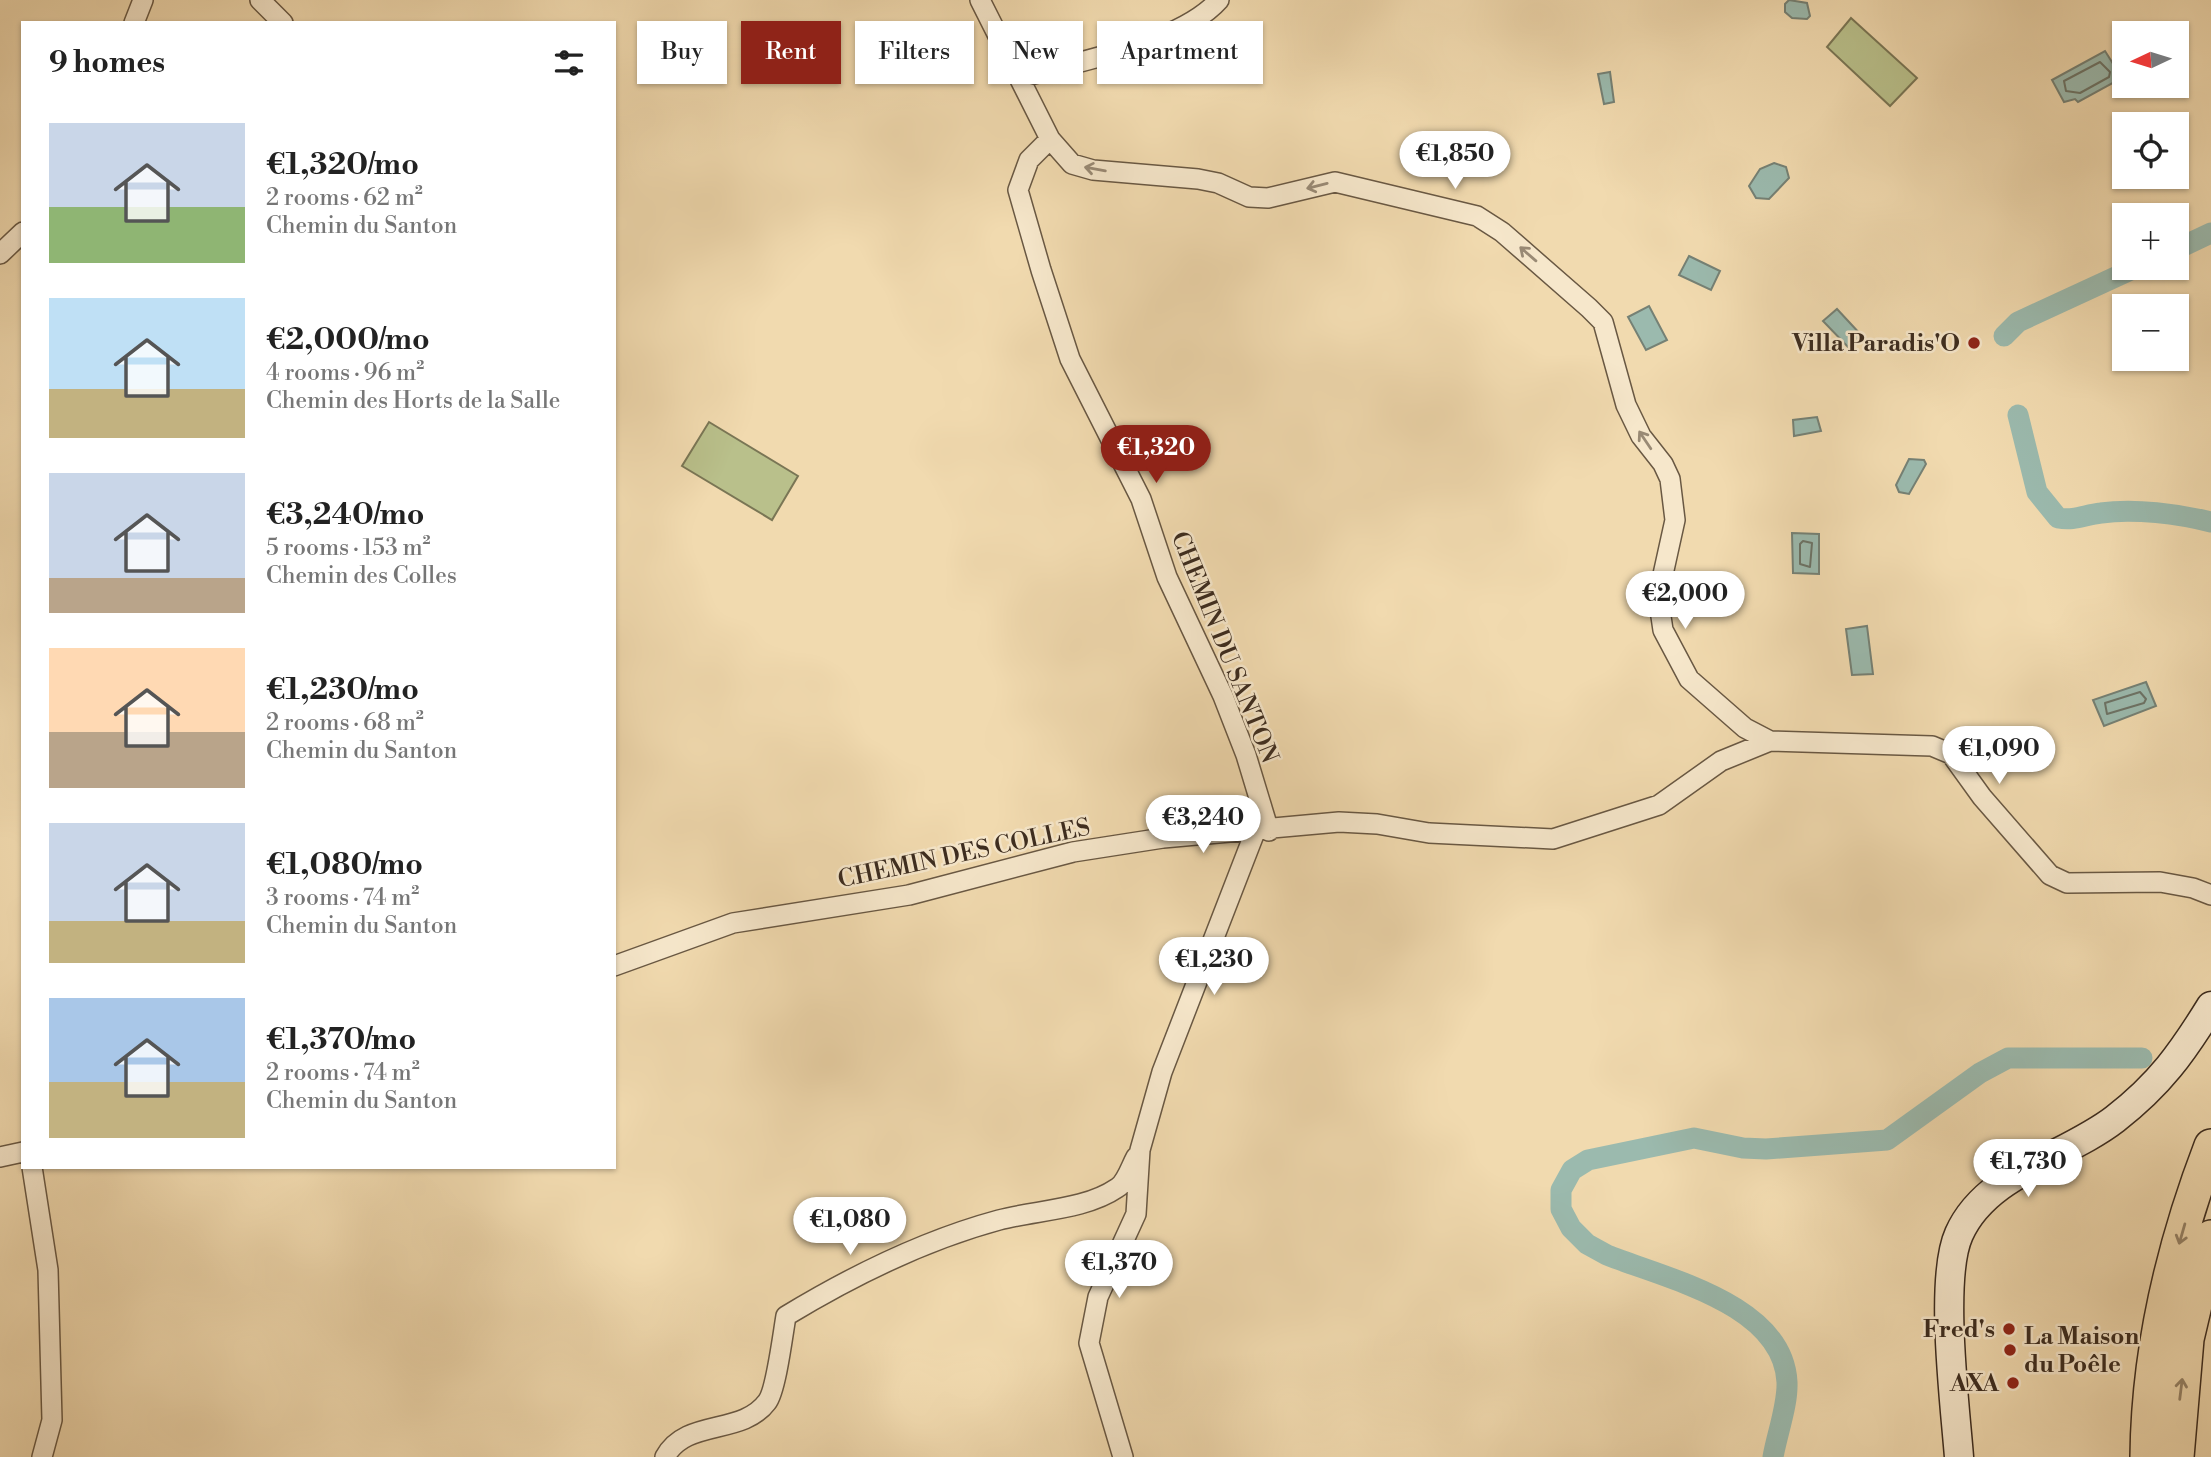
<!DOCTYPE html>
<meta charset="utf-8">
<style>
body{margin:0;font-family:"Libre Bodoni",serif;background:#f6f6f6;color:#222;height:100vh;display:flex;flex-direction:column;font-size:26px;white-space:nowrap}
*{box-sizing:border-box;margin:0}
p{font-size:23px;color:#767676}
.icon{flex:none;width:38px;height:38px;fill:none;stroke:currentColor;stroke-width:2;stroke-linecap:round;stroke-linejoin:round}
.map{position:relative;flex:1;overflow:hidden}
.drawer{position:absolute;left:21px;top:21px;width:595px;height:1148px;display:flex;flex-direction:column;background:#fff;border-radius:0px;box-shadow:0 2px 5px #0004}
.drawer>*{flex:none}
.guide{position:absolute;left:637px;top:21px;width:665px;height:63px;display:flex;gap:14px}
.needle{width:46px;rotate:266deg}
.buttons{position:absolute;left:2112px;top:21px;display:grid;gap:14px}
.buttons a{display:grid;place-items:center;width:77px;height:77px;border-radius:0px;background:#fff;box-shadow:0 2px 5px #0004;font-size:35px}
.price{position:absolute;translate:-50% -60px;padding:0 16px;border-radius:24px;background:#fff;color:#222;font-size:23px;line-height:46px;filter:drop-shadow(0 2px 4px #0008)}
.price::after{content:'';position:absolute;left:50%;top:42px;width:21px;height:16px;margin-left:-10px;background:inherit;clip-path:polygon(0 0,100% 0,50% 100%)}
.price.on{background:#8f2418;color:#fff}
ul{padding:0;list-style:none}
li{display:flex;align-items:center;gap:21px;height:175px;padding:0 28px}
li span{display:grid;place-items:center;flex:none;width:196px;height:140px;border-radius:0px;color:#555}
li>.icon{margin-inline-start:auto}
span .icon{width:84px;height:84px;fill:#fffc;stroke-width:1}
li b{font-size:30px}
h2{display:flex;justify-content:space-between;align-items:center;height:84px;padding:0 28px;font-size:30px}
.pill{padding:0 24px;border-radius:0px;background:#fff;box-shadow:0 2px 5px #0004;font-size:24px;line-height:63px}
.pill.on{background:#8f2418;color:#fff}
.map>svg:first-child{display:block}
.green{fill:#b9c08b;stroke:#7a7655;stroke-width:2}
.water{fill:#9bbaae;stroke:#758175;stroke-width:2}
.lines{fill:none;stroke-linecap:round;stroke-linejoin:round}
.shore{stroke:#6c7366;stroke-width:2}
.canal{stroke:#9bbaae;stroke-width:21}
.minor-casing{stroke:#695843;stroke-width:22}
.secondary-casing{stroke:#3c2c1f;stroke-width:31}
.trunk-casing{stroke:#3c2c1f;stroke-width:36}
.minor{stroke:#f6e7cb;stroke-width:19}
.secondary{stroke:#f6e7cb;stroke-width:28}
.trunk{stroke:#f1daaf;stroke-width:33}
.oneway{stroke:#998a75}
.oneway2{stroke:#968367}
.poi-dot{fill:#8f2418;stroke:#f6e7cb;stroke-width:2.5}
.labels{text-anchor:middle;stroke-width:5;stroke-linejoin:round;paint-order:stroke}
.poi-label{font-size:24px;font-weight:bold;fill:#3c2c1f;stroke:#f6e7cb;text-anchor:end}
.street-label{font-size:24px;fill:#3c2c1f;stroke:#f6e7cb}
</style>
<div class="map">
<svg width="2211" height="1457" viewBox="0 0 2211 1457">
<rect width="100%" height="100%" fill="#f1daaf"/>
<filter id="stains"><feTurbulence type="fractalNoise" baseFrequency=".00286" numOctaves="4"/><feColorMatrix values="0 0 0 0 .2 0 0 0 0 .09 0 0 0 0 .02 0 0 0 .5 -.17"/></filter>
<radialGradient id="worn" r=".72"><stop offset=".6" stop-color="#630" stop-opacity="0"/><stop offset="1" stop-color="#630" stop-opacity=".3"/></radialGradient>
<!-- green -->
<path class="green" d="M1851 18 1917 78 1890 106 1827 47Z
M709 422 798 476 772 520 682 466Z"/>
<!-- water -->
<path class="water" d="M1789 0 1807 3 1810 16 1807 19 1792 18 1785 12V4Z
M2105 51 2122 78 2078 102 2075 99 2064 102 2052 80Z
M1610 72 1614 102 1604 104 1598 74Z
M1774 163 1786 167 1789 178 1769 199 1756 198 1749 186 1760 169Z
M1689 256 1720 271 1711 290 1679 275Z
M1649 306 1667 340 1646 350 1628 317Z
M1837 309 1862 336 1848 347 1823 321Z
M1817 417 1821 431 1794 436 1793 420Z
M1909 459 1924 460 1926 464 1909 494 1899 492 1896 485Z
M1792 533 1819 534V574L1793 573Z
M1867 626 1873 674 1852 675 1846 629Z
M2146 682 2156 706 2104 726 2093 700Z"/>
<g class="lines">
<!-- shore -->
<path class="shore" d="M2100 62 2110 72 2109 77 2080 93 2066 91 2064 81Z
M1803 541 1812 543 1810 567 1800 564V544Z
M2140 692 2146 699 2144 703 2107 714 2105 703Z"/>
<!-- canal -->
<path class="canal" d="M2177 249 2211 233
M2004 336 2018 322 2135 268
M2018 415 2037 492 2058 518C2075 521 2084 515 2101 513 2134 508 2179 514 2211 522
M1773 1457C1777 1434 1788 1405 1787 1382 1783 1304 1667 1279 1607 1255L1587 1244 1571 1228 1561 1209V1190L1572 1170 1588 1160 1694 1138 1743 1148 1766 1149 1887 1140 1980 1073 2008 1058H2142"/>
<!-- minor casing -->
<g class="minor-casing">
<path id="minor" d="M260 0 283 23
M980 0 1050 139 1072 164 1093 170 1198 179 1218 183 1249 197 1268 198 1335 182 1477 216 1502 232 1589 308 1603 322 1626 405 1641 436 1663 464 1670 479 1675 520 1662 579 1659 603 1663 630 1689 679 1745 728 1770 741
M134 23 143 0
M1020 78C1077 61 1180 44 1219 0
M1050 139 1029 160 1018 190 1041 270 1070 359 1141 499 1167 577 1223 696 1246 755 1269 831
M0 254 23 232
M614 966 733 923 909 895 1073 852 1163 838 1339 822 1377 824 1429 833 1553 839 1659 805 1721 761 1770 741 1932 746 1951 754 1982 797 2050 875 2067 883 2160 882 2193 888 2211 895
M0 1157 23 1152
M32 1167 48 1270 52 1420 42 1457
M665 1457C686 1418 742 1436 767 1402 776 1391 783 1333 786 1316 852 1276 925 1240 999 1220 1036 1210 1085 1210 1117 1188 1126 1183 1131 1166 1136 1157
M1123 1457 1089 1343 1098 1297 1136 1214 1140 1150 1162 1072 1255 832"/>
</g>
<!-- secondary casing -->
<g class="secondary-casing">
<path id="secondary" d="M1959 1457C1955 1405 1939 1278 1959 1234 1986 1173 2066 1157 2115 1119 2160 1084 2182 1053 2211 1006"/>
</g>
<!-- trunk casing -->
<g class="trunk-casing">
<path id="trunk" d="M2147 1457C2148 1351 2173 1245 2211 1146
M2177 1457 2187 1339 2211 1237"/>
</g>
<!-- minor -->
<use href="#minor" class="minor"/>
<!-- secondary -->
<use href="#secondary" class="secondary"/>
<!-- trunk -->
<use href="#trunk" class="trunk"/>
</g>
<!-- one-way arrows -->
<defs><path id="oneway-shaft" d="M-6 0H5M1.5-3L5.5 0L1.5 3" fill="none" stroke-width="1.6" stroke-linecap="round" stroke-linejoin="round" transform="scale(1.75)"/></defs>
<g class="oneway">
<use href="#oneway-shaft" transform="translate(1095 169) rotate(-170)"/>
<use href="#oneway-shaft" transform="translate(1317 186) rotate(166)"/>
<use href="#oneway-shaft" transform="translate(1528 254) rotate(-139)"/>
<use href="#oneway-shaft" transform="translate(1645 440) rotate(-124)"/>
</g>
<g class="oneway2">
<use href="#oneway-shaft" transform="translate(2182 1234) rotate(106)"/>
<use href="#oneway-shaft" transform="translate(2181 1389) rotate(-83)"/>
</g>
<!-- markers -->
<g class="poi-dot">
<circle cx="1974" cy="343" r="7"/>
<circle cx="2009" cy="1329" r="7"/>
<circle cx="2010" cy="1350" r="7"/>
<circle cx="2013" cy="1383" r="7"/>
</g>
<g class="labels">
<!-- poi labels -->
<g class="poi-label">
<text x="1960" y="351">Villa Paradis'O</text>
<text x="1995" y="1337">Fred's</text>
<text x="2024" y="1344" text-anchor="start">La Maison<tspan x="2024" dy="28">du Poêle</tspan></text>
<text x="1999" y="1391">AXA</text>
</g>
<!-- street labels -->
<g class="street-label">
<text transform="translate(1225 647) rotate(68)" y="8">CHEMIN DU SANTON</text>
<text transform="translate(964 853) rotate(-12)" y="8">CHEMIN DES COLLES</text>
</g>
</g>
<rect width="100%" height="100%" filter="url(#stains)"/>
<rect width="100%" height="100%" fill="url(#worn)"/>
</svg>
<div class="buttons">
<a><svg class="needle" viewBox="-14 -14 28 28"><path d="M0-13l5 13h-10z" fill="#e53935"/><path d="M0 13l5-13h-10z" fill="#767676"/></svg></a>
<a><svg class="icon" aria-label="locate" viewBox="0 0 24 24"><circle cx="12" cy="12" r="6"/><path d="M12 2v4M12 18v4M2 12h4M18 12h4"/></svg></a>
<a>+</a>
<a>−</a>
</div>
<b class="price" style="left:1455px;top:191px">€1,850</b>
<b class="price on" style="left:1156px;top:485px">€1,320</b>
<b class="price" style="left:1685px;top:631px">€2,000</b>
<b class="price" style="left:1999px;top:786px">€1,090</b>
<b class="price" style="left:1203px;top:855px">€3,240</b>
<b class="price" style="left:1214px;top:997px">€1,230</b>
<b class="price" style="left:2028px;top:1199px">€1,730</b>
<b class="price" style="left:850px;top:1257px">€1,080</b>
<b class="price" style="left:1119px;top:1300px">€1,370</b>
<div class="guide">
<a class="pill">Buy</a>
<a class="pill on">Rent</a>
<a class="pill">Filters</a>
<a class="pill">New</a>
<a class="pill">Apartment</a>
</div>
<section class="drawer">
<h2>9 homes<svg class="icon" aria-label="filters" viewBox="0 0 24 24"><path d="M4 7h16M4 17h16"/><circle cx="9" cy="7" r="2"/><circle cx="15" cy="17" r="2"/></svg></h2>
<ul>
<li><span style="background:linear-gradient(#c9d6e8 60%,#8fb573 0)"><svg class="icon" aria-label="home" viewBox="0 0 24 24"><path d="M3 11l9-7 9 7M6 9v11h12V9"/></svg></span><div><b>€1,320/mo</b><p>2 rooms · 62 m²</p><p>Chemin du Santon</p></div></li>
<li><span style="background:linear-gradient(#bfe0f5 65%,#c2b280 0)"><svg class="icon" aria-label="home" viewBox="0 0 24 24"><path d="M3 11l9-7 9 7M6 9v11h12V9"/></svg></span><div><b>€2,000/mo</b><p>4 rooms · 96 m²</p><p>Chemin des Horts de la Salle</p></div></li>
<li><span style="background:linear-gradient(#c9d6e8 75%,#b9a48a 0)"><svg class="icon" aria-label="home" viewBox="0 0 24 24"><path d="M3 11l9-7 9 7M6 9v11h12V9"/></svg></span><div><b>€3,240/mo</b><p>5 rooms · 153 m²</p><p>Chemin des Colles</p></div></li>
<li><span style="background:linear-gradient(#ffd9b3 60%,#b9a48a 0)"><svg class="icon" aria-label="home" viewBox="0 0 24 24"><path d="M3 11l9-7 9 7M6 9v11h12V9"/></svg></span><div><b>€1,230/mo</b><p>2 rooms · 68 m²</p><p>Chemin du Santon</p></div></li>
<li><span style="background:linear-gradient(#c9d6e8 70%,#c2b280 0)"><svg class="icon" aria-label="home" viewBox="0 0 24 24"><path d="M3 11l9-7 9 7M6 9v11h12V9"/></svg></span><div><b>€1,080/mo</b><p>3 rooms · 74 m²</p><p>Chemin du Santon</p></div></li>
<li><span style="background:linear-gradient(#a9c7e8 60%,#c2b280 0)"><svg class="icon" aria-label="home" viewBox="0 0 24 24"><path d="M3 11l9-7 9 7M6 9v11h12V9"/></svg></span><div><b>€1,370/mo</b><p>2 rooms · 74 m²</p><p>Chemin du Santon</p></div></li>
</ul>
</section>
</div>
